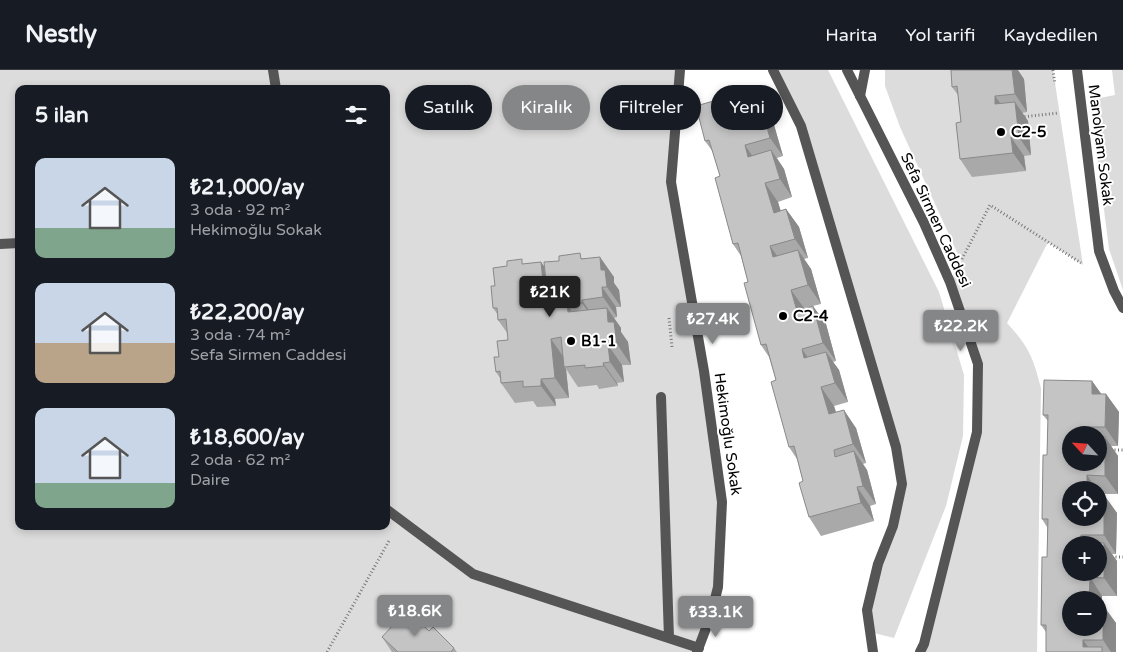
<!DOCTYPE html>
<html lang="tr">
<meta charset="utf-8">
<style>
body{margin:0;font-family:"Varela Round",sans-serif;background:#242831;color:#f1f3f6;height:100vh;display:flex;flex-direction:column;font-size:19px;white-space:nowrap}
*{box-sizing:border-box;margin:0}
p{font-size:16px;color:#9ea1a6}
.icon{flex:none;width:28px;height:28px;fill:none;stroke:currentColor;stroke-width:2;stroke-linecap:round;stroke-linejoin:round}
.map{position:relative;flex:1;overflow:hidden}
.details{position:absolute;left:15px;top:15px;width:375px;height:445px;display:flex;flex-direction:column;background:#171b24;border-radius:10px;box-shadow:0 2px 8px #0003}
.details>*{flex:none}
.top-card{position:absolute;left:405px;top:15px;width:475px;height:45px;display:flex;gap:10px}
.needle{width:32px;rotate:296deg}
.fabs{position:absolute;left:1062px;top:356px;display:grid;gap:10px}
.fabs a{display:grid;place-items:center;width:45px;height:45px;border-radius:50%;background:#171b24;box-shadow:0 2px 8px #0003;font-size:25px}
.price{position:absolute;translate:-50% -42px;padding:0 11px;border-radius:5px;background:#858687;color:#fff;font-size:16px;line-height:32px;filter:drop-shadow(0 1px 2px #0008)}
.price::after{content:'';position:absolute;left:50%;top:30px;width:15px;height:11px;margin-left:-8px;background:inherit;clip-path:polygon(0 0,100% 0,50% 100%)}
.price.current{background:#222;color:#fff}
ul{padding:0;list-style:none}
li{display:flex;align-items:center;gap:15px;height:125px;padding:0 20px}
li span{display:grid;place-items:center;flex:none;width:140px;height:100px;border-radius:10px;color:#555}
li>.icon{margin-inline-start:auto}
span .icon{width:60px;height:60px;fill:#fffc;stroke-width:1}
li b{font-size:21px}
h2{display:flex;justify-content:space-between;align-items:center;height:60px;padding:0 20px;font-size:21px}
.pill{padding:0 18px;border-radius:22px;background:#171b24;box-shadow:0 2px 8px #0003;font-size:18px;line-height:45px}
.pill.current{background:#858687;color:#fff}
header{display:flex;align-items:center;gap:30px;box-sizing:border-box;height:70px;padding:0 25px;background:#171b24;border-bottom:1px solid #363941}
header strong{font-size:24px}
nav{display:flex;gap:28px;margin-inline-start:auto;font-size:18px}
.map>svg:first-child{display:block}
.green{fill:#dcdcdc;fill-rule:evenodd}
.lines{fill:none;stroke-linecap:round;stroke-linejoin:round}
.path{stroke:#777;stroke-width:3;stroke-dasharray:1 2.5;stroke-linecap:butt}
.service{stroke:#555;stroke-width:10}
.minor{stroke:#555;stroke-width:10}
.tertiary{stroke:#555;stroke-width:10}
.wall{fill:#a9a9a9;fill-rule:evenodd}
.shaded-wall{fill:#898989}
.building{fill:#c4c4c4;stroke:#898989;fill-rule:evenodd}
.poi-dot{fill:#000;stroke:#fff;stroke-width:2}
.labels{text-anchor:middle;stroke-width:4;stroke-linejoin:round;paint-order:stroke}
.poi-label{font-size:15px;font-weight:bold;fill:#000;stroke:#fff;text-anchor:start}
.street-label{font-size:15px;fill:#000;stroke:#fff}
</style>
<header>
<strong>Nestly</strong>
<nav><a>Harita</a><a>Yol tarifi</a><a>Kaydedilen</a></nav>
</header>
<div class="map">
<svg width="1123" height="582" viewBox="0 0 1123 582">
<rect width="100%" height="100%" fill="#fff"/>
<!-- green -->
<path class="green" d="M0 0H680L671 112 718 394V517L697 582H0ZM19 19H386V456H19Z
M773 0H828L939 222 964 305 963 366 946 436 894 568 870 562 867 540 902 414 801 56Z
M885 0H1053L1083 195 1048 172 1007 253C1029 277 1033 287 1041 318L1037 582H920L977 362 978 294 950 212 961 191 900 57 885 16Z
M1112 0H1123V220L1109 179 1090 30 1115 25Z"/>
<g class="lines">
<!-- path -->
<path class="path" d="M1053 0 1055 14
M1021 47 1059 43
M962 189 990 135 1081 193
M669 248 672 277
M1111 380H1123
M1112 487H1123
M327 582 390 469"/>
<!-- service -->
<path class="service" d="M273 0 276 19
M0 174 19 173
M661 327 669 568
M386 439 473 504 699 578"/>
<!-- minor -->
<path class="minor" d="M680 0 671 112 704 301 722 432 718 517 711 545 697 582
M773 0 801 56 896 377 902 414 893 456 878 494 867 540 873 582
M1077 0 1099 181 1114 221 1123 238
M860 26 865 0"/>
<!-- tertiary -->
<path class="tertiary" d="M847 0 924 153 950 212 978 294 977 362 924 574 920 582"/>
</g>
<!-- wall -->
<path class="wall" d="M1024 9 1027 42 1022 43 1028 51 1031 85 1024 86 1026 101 972 107 960 89 961 52 958 25 952 17Z
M745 22 756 38 774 55 783 86 777 88 784 99 792 127 778 132 781 141 786 139 799 157 808 188 804 189 811 199 821 234 804 238 826 254 836 291 833 292 839 300 848 332 834 336 836 342 856 358 866 393 863 394 867 400 876 434 870 436 874 451 821 466 809 447 803 411 797 389 789 377 776 310 769 287 761 275 748 212 741 186 733 174 720 106 713 82 705 71Z
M584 188 614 207V213L619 220 621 237H616L617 247 614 248 621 258V262L628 272 631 295H622L624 312 617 313 618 316 599 319 597 315 578 317 566 299 569 328 555 329 556 336 537 337 533 331 515 333 501 313 500 308 496 302 499 287 508 270V264L498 250V245L493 238 495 216 525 194 541 192 545 198Z
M1092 311 1101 324H1106L1119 342 1118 376H1111L1118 386V424H1100V425H1104L1117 443 1116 484H1112L1117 491V526H1102V535L1116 553V582H1046V562L1041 555 1047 487V457L1042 449 1047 385 1048 351 1043 345ZM1071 365H1099V392ZM1071 420H1099V448Z
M429 561 454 578 457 582H392L382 567Z"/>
<!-- shaded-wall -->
<path class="shaded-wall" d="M1012 0H1018L1024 9 1027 42 1015 24Z
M745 22 758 40H750Z
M995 26 1008 44 995 34Z
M1015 32 1028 51 1031 85 1019 67Z
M761 37 774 55 783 86 770 68Z
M1011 67 1024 86 1026 101 1013 83Z
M745 75 757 93 748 87Z
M771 80 784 99 792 127 780 109Z
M765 113 778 132 786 161 774 143Z
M786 139 799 157 808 188 795 169Z
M770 176 783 194 773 187Z
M798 180 811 199 821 234 808 215Z
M600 187 614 207V213L619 220 621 237 607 217 601 200Z
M541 192 555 212 558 242 544 222Z
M602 217 616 237 617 247 603 227Z
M791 220 804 238 810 259 797 241Z
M582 230 596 250V253L582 233Z
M567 234 581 255 568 242Z
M813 236 826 254 836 291 823 273Z
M607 238 621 258V262L628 272 631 295 617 274 608 252Z
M551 269 565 289 564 297 566 299 569 328 555 308Z
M608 275 622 295 624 312 610 292Z
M802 279 815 298 804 288Z
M826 282 839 300 848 332 835 313Z
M603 293 617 313 618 316 604 296Z
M541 309 555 329 556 336 541 316Z
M1092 311 1105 329 1092 324Z
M821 317 834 336 842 363 829 344Z
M1106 324 1119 342 1118 376 1105 357Z
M844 340 856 358 866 393 853 374Z
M1080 357 1085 365H1080Z
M1105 367 1118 386V424L1105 406Z
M854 381 867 400 876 434 863 416Z
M1087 405 1097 420H1087Z
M857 417 870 436 874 451 861 433Z
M1104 425 1117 443 1116 484 1104 465Z
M1081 465 1088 475 1081 472Z
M1104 473 1117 491V526L1104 508Z
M1090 507 1102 526V553L1099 548V530H1089Z
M1103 535 1116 553V582H1111L1103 570Z
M1083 570 1092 582 1083 577Z"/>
<!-- building -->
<path class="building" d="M951 0H1012L1015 24 995 26V34L1015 32 1019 67H1011L1013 83 960 89 956 53 961 52 957 16 952 17Z
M745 22 750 40 761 37 770 68 745 75 748 87 771 80 780 109 765 113 774 143 786 139 795 169 770 176 773 187 798 180 808 215 791 220 797 241 813 236 823 273 802 279 804 288 826 282 835 313 821 317 829 344 844 340 853 374 834 380 835 387 854 381 863 416 857 417 861 433 809 447 799 413 803 411 794 376 789 377 771 312 776 310 766 274 761 275 744 213 748 212 738 173 733 174 715 108 720 106 709 70 705 71 696 36Z
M580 183 581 189 600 187 601 200H605L607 217H602L603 227 582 230V233L567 234 568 242 607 238 608 252H614L617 274 608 275 610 292 603 293 604 296 585 298V295L564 297 561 267 551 269 555 308 541 309V316L523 317V311L501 313 500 301 496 302 494 287H499L497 271 508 270 506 249 498 250 497 238H493L491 216H495L493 198 507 196V191L522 189V194L541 192 544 222H547L544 192 559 191V186Z
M1044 310 1092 311V324H1106L1105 357H1080V365H1071V392H1099V367H1105V406L1087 405V420H1071V448H1099V425H1104V465H1081V472L1104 473V508L1090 507 1089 530H1071V558H1099V535H1103V570H1083V577H1102V582H1046V555H1041L1042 487H1047L1048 449H1042L1043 385H1047L1048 345H1043ZM1071 475H1099V502H1071Z
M407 540 429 561 433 557 454 578 451 582H398L382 567Z"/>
<!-- markers -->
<g class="poi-dot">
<circle cx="1001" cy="62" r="5"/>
<circle cx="783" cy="246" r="5"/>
<circle cx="571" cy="271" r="5"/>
</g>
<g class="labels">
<!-- poi labels -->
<g class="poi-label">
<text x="1011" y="67">C2-5</text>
<text x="793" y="251">C2-4</text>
<text x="581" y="276">B1-1</text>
</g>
<!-- street labels -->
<g class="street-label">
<text transform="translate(1101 75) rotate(83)" y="5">Manolyam Sokak</text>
<text transform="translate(936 150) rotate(65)" y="5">Sefa Sirmen Caddesi</text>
<text transform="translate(728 364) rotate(82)" y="5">Hekimoğlu Sokak</text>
</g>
</g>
</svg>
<div class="fabs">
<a><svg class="needle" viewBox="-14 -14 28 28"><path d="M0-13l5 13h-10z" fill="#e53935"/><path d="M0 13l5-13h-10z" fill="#9ea1a6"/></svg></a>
<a><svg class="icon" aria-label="locate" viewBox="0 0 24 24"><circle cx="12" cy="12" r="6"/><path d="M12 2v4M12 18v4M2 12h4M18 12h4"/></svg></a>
<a>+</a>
<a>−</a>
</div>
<b class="price current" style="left:550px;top:248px">₺21K</b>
<b class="price" style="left:713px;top:275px">₺27.4K</b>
<b class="price" style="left:961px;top:282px">₺22.2K</b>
<b class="price" style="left:415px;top:567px">₺18.6K</b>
<b class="price" style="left:716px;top:568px">₺33.1K</b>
<div class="top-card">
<a class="pill">Satılık</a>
<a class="pill current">Kiralık</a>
<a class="pill">Filtreler</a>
<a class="pill">Yeni</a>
</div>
<section class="details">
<h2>5 ilan<svg class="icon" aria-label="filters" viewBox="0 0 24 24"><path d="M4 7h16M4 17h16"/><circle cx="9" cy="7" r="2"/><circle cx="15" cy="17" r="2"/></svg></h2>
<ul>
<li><span style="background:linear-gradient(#c9d6e8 70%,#7fa58c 0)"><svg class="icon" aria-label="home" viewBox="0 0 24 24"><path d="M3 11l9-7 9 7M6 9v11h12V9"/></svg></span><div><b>₺21,000/ay</b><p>3 oda · 92 m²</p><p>Hekimoğlu Sokak</p></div></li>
<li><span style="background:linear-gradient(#c9d6e8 60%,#b9a48a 0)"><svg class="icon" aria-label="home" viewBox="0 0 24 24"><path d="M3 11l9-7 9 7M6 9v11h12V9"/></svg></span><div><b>₺22,200/ay</b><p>3 oda · 74 m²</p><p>Sefa Sirmen Caddesi</p></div></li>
<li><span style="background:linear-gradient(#c9d6e8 75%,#7fa58c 0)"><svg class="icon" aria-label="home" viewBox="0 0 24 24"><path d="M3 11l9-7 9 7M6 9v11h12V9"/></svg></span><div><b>₺18,600/ay</b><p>2 oda · 62 m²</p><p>Daire</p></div></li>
</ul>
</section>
</div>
